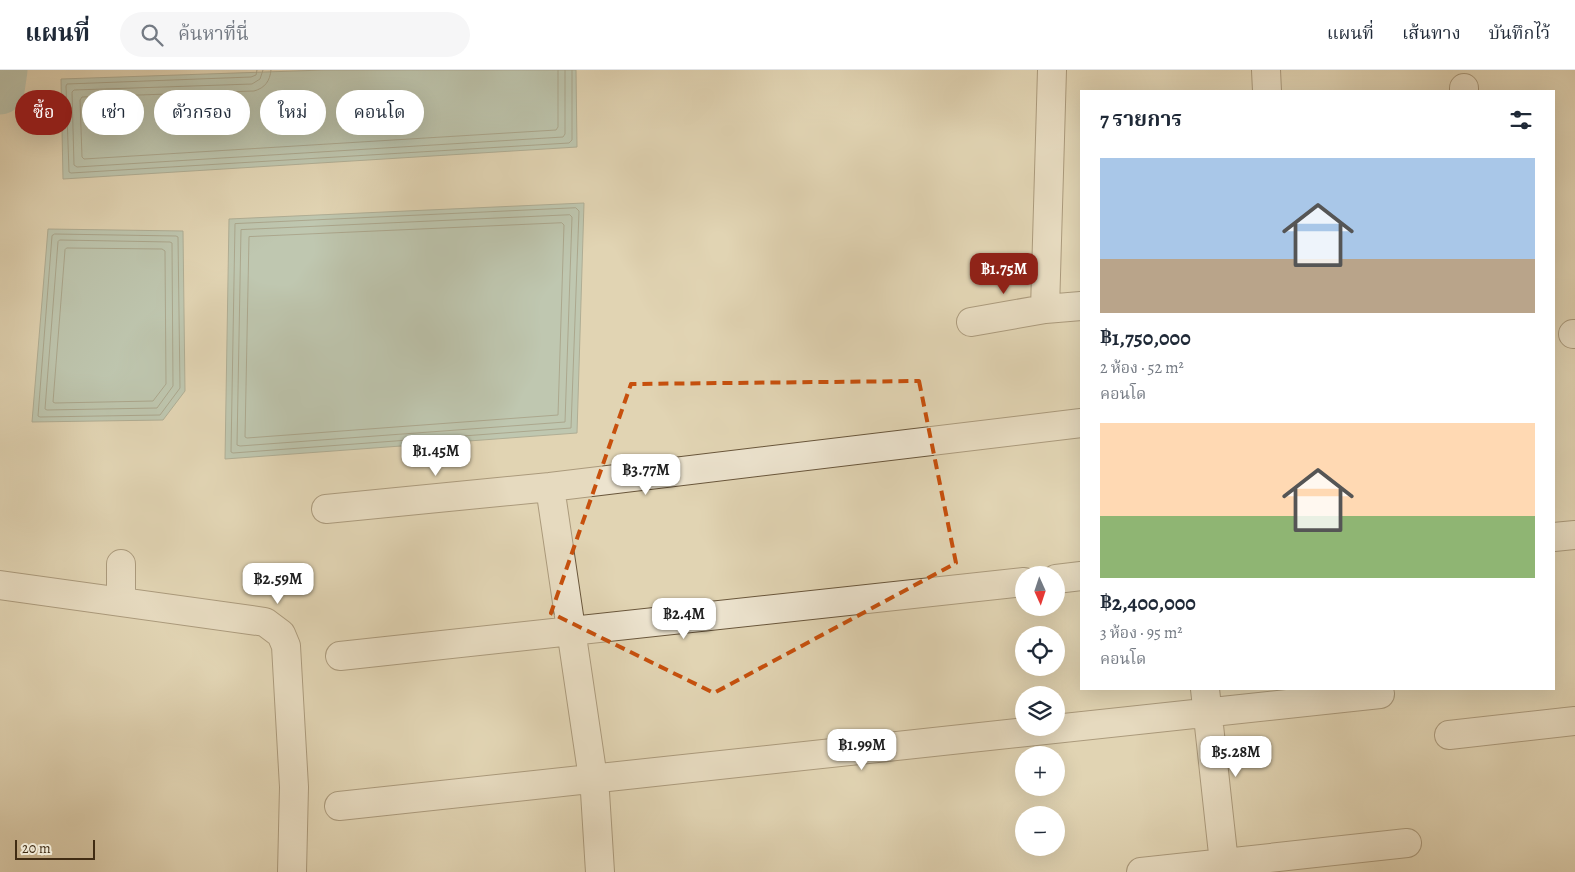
<!DOCTYPE html>
<html lang="th">
<meta charset="utf-8">
<style>
body{margin:0;font-family:Alegreya,"Noto Serif Thai",serif;background:#f6f6f7;color:#1f2937;height:100vh;display:flex;flex-direction:column;font-size:19px;white-space:nowrap}
*{box-sizing:border-box;margin:0}
p{font-size:16px;color:#747a83}
.icon{flex:none;width:28px;height:28px;fill:none;stroke:currentColor;stroke-width:2;stroke-linecap:round;stroke-linejoin:round}
.map{position:relative;flex:1;overflow:hidden}
.drawer{position:absolute;left:1080px;top:20px;width:475px;height:600px;display:flex;flex-direction:column;background:#fff;border-radius:0px;box-shadow:0 5px 20px #0002}
.drawer>*{flex:none}
.banner{position:absolute;left:15px;top:20px;width:475px;height:45px;display:flex;gap:10px}
.needle{width:32px;rotate:177deg}
.buttons{position:absolute;left:1015px;top:496px;display:grid;gap:10px}
.buttons a{display:grid;place-items:center;width:50px;height:50px;border-radius:50%;background:#fff;box-shadow:0 5px 20px #0002;font-size:25px}
.scale{position:absolute;left:15px;bottom:12px;width:80px;box-sizing:border-box;padding-left:5px;border:2px solid #412c13;border-top:0;font-size:14px;line-height:18px;white-space:nowrap;color:#412c13;-webkit-text-stroke:4px #ece3ce;paint-order:stroke}
.price{position:absolute;translate:-50% -42px;padding:0 11px;border-radius:10px;background:#fff;color:#222;font-size:16px;line-height:32px;filter:drop-shadow(0 1px 2px #0008)}
.price::after{content:'';position:absolute;left:50%;top:30px;width:15px;height:11px;margin-left:-8px;background:inherit;clip-path:polygon(0 0,100% 0,50% 100%)}
.price.on{background:#8f2418;color:#fff}
ul{padding:0;list-style:none}
li{display:grid;align-content:center;gap:10px;height:265px;padding:0 20px}
li span{display:grid;place-items:center;height:155px;border-radius:0px;color:#555}
li>.icon{margin-inline-start:auto}
span .icon{width:90px;height:90px;fill:#fffc;stroke-width:1}
li b{font-size:21px}
h2{display:flex;justify-content:space-between;align-items:center;height:60px;padding:0 20px;font-size:21px}
.pill{padding:0 18px;border-radius:22px;background:#fff;box-shadow:0 5px 20px #0002;font-size:18px;line-height:45px}
.pill.on{background:#8f2418;color:#fff}
header{display:flex;align-items:center;gap:30px;box-sizing:border-box;height:70px;padding:0 25px;background:#fff;border-bottom:1px solid #e0e1e3}
header strong{font-size:24px}
nav{display:flex;gap:28px;margin-inline-start:auto;font-size:18px}
.search{width:350px;height:45px;background:#f6f6f7;display:flex;align-items:center;gap:12px;box-sizing:border-box;padding:0 18px;border-radius:28px;color:#747a83;font-size:19px}
.map>svg:first-child{display:block}
.water{fill:#94b8ae;stroke:#738070}
.lines{fill:none;stroke-linecap:round;stroke-linejoin:round}
.shore{stroke:#6a7260;stroke-width:1}
.river{stroke:#94b8ae;stroke-width:49}
.minor-casing{stroke:#69563b;stroke-width:30}
.minor{stroke:#ece3ce;stroke-width:28}
.marked{fill:none;stroke:#c7500d;stroke-width:4;stroke-dasharray:10 6;stroke-linejoin:round}
</style>
<header>
<strong>แผนที่</strong>
<div class="search"><svg class="icon" aria-label="search" viewBox="0 0 24 24"><circle cx="10" cy="10" r="6"/><path d="M15 15l6 6"/></svg>ค้นหาที่นี่</div>
<nav><a>แผนที่</a><a>เส้นทาง</a><a>บันทึกไว้</a></nav>
</header>
<div class="map">
<svg width="1575" height="802" viewBox="0 0 1575 802">
<rect width="100%" height="100%" fill="#e1d4b3"/>
<filter id="stains"><feTurbulence type="fractalNoise" baseFrequency=".004" numOctaves="4"/><feColorMatrix values="0 0 0 0 .2 0 0 0 0 .09 0 0 0 0 .02 0 0 0 .5 -.17"/></filter>
<radialGradient id="worn" r=".72"><stop offset=".6" stop-color="#630" stop-opacity="0"/><stop offset="1" stop-color="#630" stop-opacity=".3"/></radialGradient>
<!-- water -->
<path class="water" d="M324 0H576L577 77 63 109 61 9Z
M584 133 577 363 225 389 229 149Z
M48 159 183 161 185 321 163 350 32 352Z"/>
<g class="lines">
<!-- shore -->
<path class="shore" d="M257 0 256 5 251 7 67 14 66 16 69 102 71 103 569 73 572 70V0
M263 0 260 9 252 14 74 20 72 22 74 95 77 97 563 67 565 64V0
M271 0C270 11 265 18 254 21L82 27 80 30 82 87 84 89 556 60 558 57V0
M576 138 579 141 571 358 233 383 231 382 235 154Z
M570 145 572 147 565 352 240 376 237 375 241 160Z
M562 153 564 155 558 345 247 368 245 367 249 167Z
M55 164 176 166 178 167 180 318 160 345 40 347 38 346 52 166Z
M60 170 170 172 172 173 173 316 157 338 47 340 45 339 58 172Z
M67 178 162 179 165 181 166 314 153 331 55 333 53 332 65 180Z"/>
<!-- river -->
<path class="river" d="M0 20 3 0"/>
<!-- minor casing -->
<g class="minor-casing">
<path id="minor" d="M1266 0 1267 21
M1464 18V21
M1045 239 1052 0
M971 252 1045 239 1081 236
M1573 264H1575
M326 439 550 417
M1554 467 1575 465
M1056 509 1081 506
M0 515 265 552 281 564 286 576 294 717 292 802
M121 532V494
M340 586 1024 512
M1205 619 1225 802
M1449 665 1575 651
M339 736 1380 624
M600 802 595 722 550 417 1081 353
M1141 802 1407 773"/>
</g>
<!-- minor -->
<use href="#minor" class="minor"/>
</g>
<!-- marked area -->
<path d="M0 0H1575V802H0ZM919 311 956 493 714 623 551 543 631 314Z" fill="#e1d4b3" fill-opacity=".55" fill-rule="evenodd"/>
<path class="marked" d="M919 311 956 493 714 623 551 543 631 314Z"/>
<rect width="100%" height="100%" filter="url(#stains)"/>
<rect width="100%" height="100%" fill="url(#worn)"/>
</svg>
<div class="buttons">
<a><svg class="needle" viewBox="-14 -14 28 28"><path d="M0-13l5 13h-10z" fill="#e53935"/><path d="M0 13l5-13h-10z" fill="#747a83"/></svg></a>
<a><svg class="icon" aria-label="locate" viewBox="0 0 24 24"><circle cx="12" cy="12" r="6"/><path d="M12 2v4M12 18v4M2 12h4M18 12h4"/></svg></a>
<a><svg class="icon" aria-label="layers" viewBox="0 0 24 24"><path d="M12 4l9 5-9 5-9-5zM3 14l9 5 9-5"/></svg></a>
<a>+</a>
<a>−</a>
</div>
<div class="scale">20 m</div>
<b class="price on" style="left:1004px;top:225px">฿1.75M</b>
<b class="price" style="left:436px;top:407px">฿1.45M</b>
<b class="price" style="left:646px;top:426px">฿3.77M</b>
<b class="price" style="left:278px;top:535px">฿2.59M</b>
<b class="price" style="left:684px;top:570px">฿2.4M</b>
<b class="price" style="left:862px;top:701px">฿1.99M</b>
<b class="price" style="left:1236px;top:708px">฿5.28M</b>
<div class="banner">
<a class="pill on">ซื้อ</a>
<a class="pill">เช่า</a>
<a class="pill">ตัวกรอง</a>
<a class="pill">ใหม่</a>
<a class="pill">คอนโด</a>
</div>
<section class="drawer">
<h2>7 รายการ<svg class="icon" aria-label="filters" viewBox="0 0 24 24"><path d="M4 7h16M4 17h16"/><circle cx="9" cy="7" r="2"/><circle cx="15" cy="17" r="2"/></svg></h2>
<ul>
<li><span style="background:linear-gradient(#a9c7e8 65%,#b9a48a 0)"><svg class="icon" aria-label="home" viewBox="0 0 24 24"><path d="M3 11l9-7 9 7M6 9v11h12V9"/></svg></span><div><b>฿1,750,000</b><p>2 ห้อง · 52 m²</p><p>คอนโด</p></div></li>
<li><span style="background:linear-gradient(#ffd9b3 60%,#8fb573 0)"><svg class="icon" aria-label="home" viewBox="0 0 24 24"><path d="M3 11l9-7 9 7M6 9v11h12V9"/></svg></span><div><b>฿2,400,000</b><p>3 ห้อง · 95 m²</p><p>คอนโด</p></div></li>
</ul>
</section>
</div>
